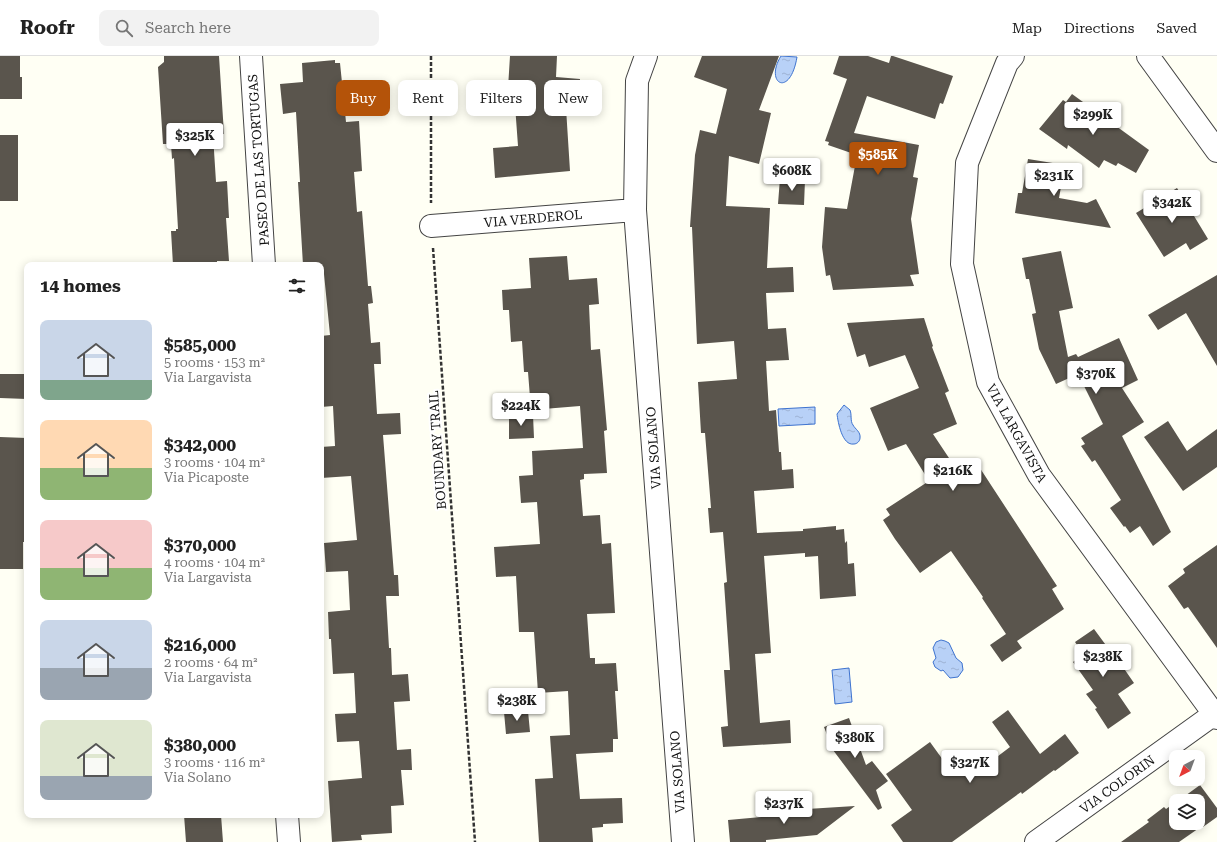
<!DOCTYPE html>
<meta charset="utf-8">
<style>
body{margin:0;font-family:"Roboto Serif",serif;background:#f2f2f2;color:#222;height:100vh;display:flex;flex-direction:column;font-size:15px;white-space:nowrap}
*{box-sizing:border-box;margin:0}
p{font-size:13px;color:#767676}
.icon{flex:none;width:22px;height:22px;fill:none;stroke:currentColor;stroke-width:2;stroke-linecap:round;stroke-linejoin:round}
.map{position:relative;flex:1;overflow:hidden}
.side{position:absolute;left:24px;top:206px;width:300px;height:556px;display:flex;flex-direction:column;background:#fff;border-radius:8px;box-shadow:0 2px 10px #0003}
.side>*{flex:none}
.banner{position:absolute;left:336px;top:24px;width:380px;height:36px;display:flex;gap:8px}
.needle{width:26px;rotate:221deg}
.buttons{position:absolute;left:1169px;top:694px;display:grid;gap:8px}
.buttons a{display:grid;place-items:center;width:36px;height:36px;border-radius:8px;background:#fff;box-shadow:0 2px 10px #0003;font-size:20px}
.price{position:absolute;translate:-50% -34px;padding:0 9px;border-radius:4px;background:#fff;color:#222;font-size:13px;line-height:26px;filter:drop-shadow(0 1px 2px #0008)}
.price::after{content:'';position:absolute;left:50%;top:24px;width:12px;height:9px;margin-left:-6px;background:inherit;clip-path:polygon(0 0,100% 0,50% 100%)}
.price.selected{background:#b45309;color:#fff}
ul{padding:0;list-style:none}
li{display:flex;align-items:center;gap:12px;height:100px;padding:0 16px}
li span{display:grid;place-items:center;flex:none;width:112px;height:80px;border-radius:8px;color:#555}
li>.icon{margin-inline-start:auto}
span .icon{width:48px;height:48px;fill:#fffc;stroke-width:1}
li b{font-size:17px}
h2{display:flex;justify-content:space-between;align-items:center;height:48px;padding:0 16px;font-size:17px}
.pill{padding:0 14px;border-radius:8px;background:#fff;box-shadow:0 2px 10px #0003;font-size:14px;line-height:36px}
.pill.selected{background:#b45309;color:#fff}
header{display:flex;align-items:center;gap:24px;box-sizing:border-box;height:56px;padding:0 20px;background:#fff;border-bottom:1px solid #e0e0e0}
header strong{font-size:19px}
nav{display:flex;gap:22px;margin-inline-start:auto;font-size:14px}
.search{width:280px;height:36px;background:#f2f2f2;display:flex;align-items:center;gap:10px;box-sizing:border-box;padding:0 14px;border-radius:8px;color:#767676;font-size:15px}
.map>svg:first-child{display:block}
.water{fill:url(#water-ripples);stroke:#3e73cf}
.building{fill:#5a554d}
.lines{fill:none;stroke-linecap:round;stroke-linejoin:round}
.minor-casing{stroke:#444;stroke-width:24}
.path{stroke:#333;stroke-width:2.5;stroke-dasharray:4 2;stroke-linecap:butt}
.minor{stroke:#fff;stroke-width:22}
.labels{text-anchor:middle;stroke-width:4;stroke-linejoin:round;paint-order:stroke}
.street-label{font-size:13px;fill:#111;stroke:#fff}
</style>
<header>
<strong>Roofr</strong>
<div class="search"><svg class="icon" aria-label="search" viewBox="0 0 24 24"><circle cx="10" cy="10" r="6"/><path d="M15 15l6 6"/></svg>Search here</div>
<nav><a>Map</a><a>Directions</a><a>Saved</a></nav>
</header>
<div class="map">
<svg width="1217" height="786" viewBox="0 0 1217 786">
<defs>
<pattern id="water-ripples" width="26" height="14" patternUnits="userSpaceOnUse"><rect width="26" height="14" fill="#b8d1f7"/><path d="M2 4q2-2 4 0t4 0M15 11q2-2 4 0t4 0" fill="none" stroke="#9db2d3"/></pattern>
</defs>
<rect width="100%" height="100%" fill="#fffff4"/>
<!-- water -->
<path class="water" d="M781 0 797 1C790 43 764 27 781 0Z
M844 349 850 354C852 359 850 365 853 369 855 373 861 376 860 382 860 385 857 388 854 388 842 390 838 366 837 358Z
M815 351V368L779 370 778 353Z
M941 584 945 585 949 587 956 602 962 607 963 614 958 621 950 622 943 614 941 615 935 611 933 606 936 602 933 592 936 586Z
M849 612 852 646 835 648 832 614Z"/>
<!-- building -->
<path class="building" d="M0 0H20V21H22V43H0Z
M164 0H219L224 78 213 79 216 126 227 125 229 162H226L229 205H217V209H173L171 175H176V173H178L174 102 172 103 171 88H163L158 11 164 6Z
M510 0H557L556 21 580 23 578 53 566 52 570 115 495 122 493 92 518 90 515 49 507 48Z
M702 0H779L759 54 771 57 759 108 729 100 726 150 770 152 767 212 793 211 794 236 766 237 768 273 786 272 789 304 766 305 769 355 776 354 779 396H781L782 414 793 413 794 432 754 435 757 477 803 475V473L836 470V474L844 473 845 487 847 485 848 508 854 507 856 540 820 543 818 500 805 501V497L764 500 771 597 755 598 760 667 790 664 791 687 723 691 721 671 728 670 724 614H730L724 527 727 526 723 476 710 477 708 452H711L705 377H701L698 326 737 323 734 285 697 288 692 171H690L695 99 700 74 716 78 727 33 694 21Z
M839 0H868L889 7 891 0H893L953 20 943 48 940 47 935 63 867 40 854 77 919 89 913 121 918 122 911 163 919 218 910 219 914 230 833 234 830 219 826 220 822 191 825 151 847 153 857 99 828 89 829 86 825 85 847 23 833 18Z
M335 4V7H340L346 66 359 65 362 115 354 116 357 156 362 155 368 230H371L373 247 368 248 371 287 380 286 381 308H374L377 358 400 357 401 378 383 379 394 519H398L399 540H386L389 592H391L392 619 408 618 410 645 394 646 397 694 411 693 412 714H401L404 749 391 750 392 777 361 779 362 784 332 786 328 725 362 722 359 685 337 686 335 658 356 657 354 617 333 618 331 583H329L328 556 350 554 348 515 326 516 324 487 357 484 351 420 321 422V391L335 390 333 350 321 351V280L330 279 324 218H321V209H303L298 126H300L296 56 283 58 280 28 303 26 302 7Z
M1072 38 1149 94 1136 117 1118 107 1116 110 1104 104 1099 112 1068 89 1067 93 1039 73 1063 44 1066 46Z
M0 79H18V145H0Z
M1028 103 1065 109 1059 142 1087 147 1096 143 1111 172 1015 157 1018 137H1022Z
M780 122 805 124 804 149 778 148Z
M1177 132 1208 183 1190 194 1186 187 1164 201 1136 157Z
M1061 195 1073 252 1059 255 1068 301 1076 298 1078 301 1119 282 1138 324 1122 332 1144 366 1122 380 1171 476 1153 490 1140 470 1130 477 1125 470 1124 471 1110 452 1121 444 1095 404 1092 406 1081 390 1085 388 1081 382 1103 368 1078 318 1056 328 1039 293 1032 258 1036 257 1029 223H1026L1022 202Z
M567 200 569 224 597 222 599 248 589 249 591 294 600 293 607 374 604 375 607 417 584 418V423L580 424 583 460 600 459 602 488 611 487 615 557 587 558 590 602H595V608L616 607 618 635H615L618 683H613V696L576 698 580 743 622 742 623 767 603 768V771L592 772 593 786H539L535 723 553 722 550 680 570 679 568 635 538 637 534 576H519L516 520 496 521 494 491 540 488 537 446 521 447 519 420 533 419 532 395 583 392 580 350 531 354 528 316H524L522 285 511 286 509 254H503L502 234 531 232 529 202Z
M1217 219V310L1186 257 1158 274 1148 259Z
M924 262 933 290 932 291 949 335 945 337 957 368 933 378 957 414 974 403 1057 530 1052 533 1064 553 1017 585 1022 592 1002 606 990 589 1006 578 982 542 983 541 951 495 920 517 895 483 883 464 890 459 886 453 929 425 906 388 888 395 870 352 919 332 905 299 869 311 865 298 857 301 847 267Z
M0 318H27V343L0 342Z
M533 359 534 382 509 383V360Z
M1168 365 1187 395 1217 373V411L1183 435 1144 381Z
M0 381 27 382V486H23V513H0Z
M1217 489V592L1188 551 1184 553 1168 530 1185 517 1183 513Z
M1094 573 1108 592 1109 591 1134 627 1118 638 1131 657 1108 673 1095 653 1097 652 1086 638 1093 634 1073 606 1077 603 1075 600 1081 595 1075 586Z
M1008 654 1040 698 1065 678 1079 697 1055 715 1054 714 1022 738 1021 736 952 786H903L891 769 912 754 886 718 930 686 951 715 972 700 981 713 1010 691 992 666Z
M528 655 530 676 506 678 504 656Z
M849 662 866 709 872 705 888 725 876 734 882 752 878 754 833 694 824 671Z
M1200 729 1217 752V761L1203 771 1202 770 1179 786H1121L1149 766 1147 764 1164 751 1166 753 1176 746V767H1198V745H1178Z
M855 750 817 779 766 784V786H730L728 764 807 757V753Z
M184 759H221L223 786H186Z"/>
<g class="lines">
<!-- minor casing -->
<g class="minor-casing">
<path id="minor" d="M251 0 264 209
M646 0 637 25 635 154 683 786
M1013 0 1007 7 967 107 962 208 988 326 1039 419 1217 662
M1148 0 1217 95
M431 170 635 154
M287 759 289 786
M1036 786 1217 656"/>
</g>
<!-- path -->
<path class="path" d="M431 0V147
M433 192 475 786"/>
<!-- minor -->
<use href="#minor" class="minor"/>
</g>
<g class="labels">
<!-- street labels -->
<g class="street-label">
<text transform="translate(258 104) rotate(-94)" y="5">PASEO DE LAS TORTUGAS</text>
<text transform="translate(533 162) rotate(-5)" y="5">VIA VERDEROL</text>
<text transform="translate(1017 377) rotate(61)" y="5">VIA LARGAVISTA</text>
<text transform="translate(653 392) rotate(-94)" y="5">VIA SOLANO</text>
<text transform="translate(437 394) rotate(-94)" y="5">BOUNDARY TRAIL</text>
<text transform="translate(677 716) rotate(-94)" y="5">VIA SOLANO</text>
<text transform="translate(1117 728) rotate(-36)" y="5">VIA COLORIN</text>
</g>
</g>
</svg>
<div class="buttons">
<a><svg class="needle" viewBox="-14 -14 28 28"><path d="M0-13l5 13h-10z" fill="#e53935"/><path d="M0 13l5-13h-10z" fill="#767676"/></svg></a>
<a><svg class="icon" aria-label="layers" viewBox="0 0 24 24"><path d="M12 4l9 5-9 5-9-5zM3 14l9 5 9-5"/></svg></a>
</div>
<b class="price" style="left:1093px;top:80px">$299K</b>
<b class="price" style="left:195px;top:101px">$325K</b>
<b class="price selected" style="left:878px;top:120px">$585K</b>
<b class="price" style="left:792px;top:136px">$608K</b>
<b class="price" style="left:1054px;top:141px">$231K</b>
<b class="price" style="left:1172px;top:168px">$342K</b>
<b class="price" style="left:1096px;top:339px">$370K</b>
<b class="price" style="left:521px;top:371px">$224K</b>
<b class="price" style="left:953px;top:436px">$216K</b>
<b class="price" style="left:1103px;top:622px">$238K</b>
<b class="price" style="left:517px;top:666px">$238K</b>
<b class="price" style="left:855px;top:703px">$380K</b>
<b class="price" style="left:970px;top:728px">$327K</b>
<b class="price" style="left:784px;top:769px">$237K</b>
<div class="banner">
<a class="pill selected">Buy</a>
<a class="pill">Rent</a>
<a class="pill">Filters</a>
<a class="pill">New</a>
</div>
<section class="side">
<h2>14 homes<svg class="icon" aria-label="filters" viewBox="0 0 24 24"><path d="M4 7h16M4 17h16"/><circle cx="9" cy="7" r="2"/><circle cx="15" cy="17" r="2"/></svg></h2>
<ul>
<li><span style="background:linear-gradient(#c9d6e8 75%,#7fa58c 0)"><svg class="icon" aria-label="home" viewBox="0 0 24 24"><path d="M3 11l9-7 9 7M6 9v11h12V9"/></svg></span><div><b>$585,000</b><p>5 rooms · 153 m²</p><p>Via Largavista</p></div></li>
<li><span style="background:linear-gradient(#ffd9b3 60%,#8fb573 0)"><svg class="icon" aria-label="home" viewBox="0 0 24 24"><path d="M3 11l9-7 9 7M6 9v11h12V9"/></svg></span><div><b>$342,000</b><p>3 rooms · 104 m²</p><p>Via Picaposte</p></div></li>
<li><span style="background:linear-gradient(#f6c9c9 60%,#8fb573 0)"><svg class="icon" aria-label="home" viewBox="0 0 24 24"><path d="M3 11l9-7 9 7M6 9v11h12V9"/></svg></span><div><b>$370,000</b><p>4 rooms · 104 m²</p><p>Via Largavista</p></div></li>
<li><span style="background:linear-gradient(#c9d6e8 60%,#9aa5b1 0)"><svg class="icon" aria-label="home" viewBox="0 0 24 24"><path d="M3 11l9-7 9 7M6 9v11h12V9"/></svg></span><div><b>$216,000</b><p>2 rooms · 64 m²</p><p>Via Largavista</p></div></li>
<li><span style="background:linear-gradient(#dfe7d0 70%,#9aa5b1 0)"><svg class="icon" aria-label="home" viewBox="0 0 24 24"><path d="M3 11l9-7 9 7M6 9v11h12V9"/></svg></span><div><b>$380,000</b><p>3 rooms · 116 m²</p><p>Via Solano</p></div></li>
</ul>
</section>
</div>
